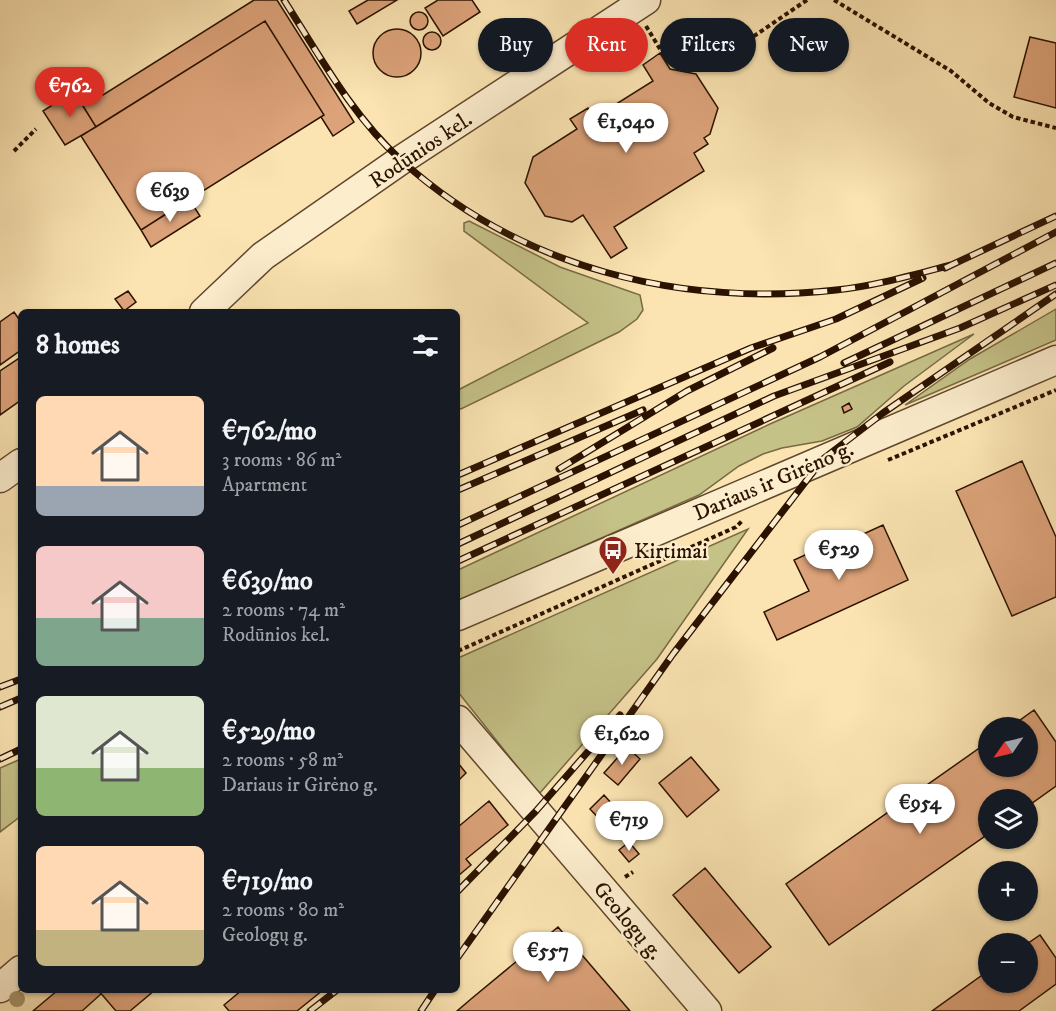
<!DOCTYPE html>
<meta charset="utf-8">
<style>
body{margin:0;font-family:"IM FELL DW Pica",serif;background:#20242c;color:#f1f3f6;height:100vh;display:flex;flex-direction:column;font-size:22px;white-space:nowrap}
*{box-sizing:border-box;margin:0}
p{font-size:20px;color:#9ea1a6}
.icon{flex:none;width:33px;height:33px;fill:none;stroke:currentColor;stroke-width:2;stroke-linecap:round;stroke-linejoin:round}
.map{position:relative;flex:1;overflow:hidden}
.details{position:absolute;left:18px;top:309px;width:442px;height:684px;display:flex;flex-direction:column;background:#171b24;border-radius:9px;box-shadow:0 2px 4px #0004}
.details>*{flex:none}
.banner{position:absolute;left:478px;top:18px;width:488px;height:54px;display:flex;gap:12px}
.needle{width:39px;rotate:236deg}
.buttons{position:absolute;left:978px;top:717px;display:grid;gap:12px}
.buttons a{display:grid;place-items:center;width:60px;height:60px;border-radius:50%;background:#171b24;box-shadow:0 2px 4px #0004;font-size:30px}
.price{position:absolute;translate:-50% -51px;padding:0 14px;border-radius:21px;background:#fff;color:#222;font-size:20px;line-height:39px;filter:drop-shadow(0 2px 3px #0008)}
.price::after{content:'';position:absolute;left:50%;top:36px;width:18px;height:14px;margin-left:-9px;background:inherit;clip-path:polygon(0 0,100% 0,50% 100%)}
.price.current{background:#d93025;color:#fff}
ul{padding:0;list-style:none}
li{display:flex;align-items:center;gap:18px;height:150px;padding:0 18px}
li span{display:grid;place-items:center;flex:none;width:168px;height:120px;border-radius:9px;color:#555}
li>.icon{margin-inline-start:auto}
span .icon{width:72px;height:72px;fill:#fffc;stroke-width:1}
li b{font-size:26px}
h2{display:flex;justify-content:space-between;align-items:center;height:72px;padding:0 18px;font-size:26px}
.tag{padding:0 21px;border-radius:27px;background:#171b24;box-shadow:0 2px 4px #0004;font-size:21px;line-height:54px}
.tag.current{background:#d93025;color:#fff}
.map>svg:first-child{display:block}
.green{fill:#c5c288;stroke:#786a44;stroke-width:1.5}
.building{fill:#dca279;stroke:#2b1200;stroke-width:1.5}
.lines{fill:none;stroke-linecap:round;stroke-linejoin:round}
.minor-casing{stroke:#5f462c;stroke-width:31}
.path{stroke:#2b1200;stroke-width:4;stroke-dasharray:4.5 3;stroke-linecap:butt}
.minor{stroke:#fcedcd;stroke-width:28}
.rail-casing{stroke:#2b1200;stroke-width:7}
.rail{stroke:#fcedcd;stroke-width:4.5;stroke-dasharray:14;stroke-linecap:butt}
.tree{fill:#a6936a}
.labels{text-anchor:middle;stroke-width:4.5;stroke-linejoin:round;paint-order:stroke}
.street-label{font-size:22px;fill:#2b1200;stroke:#fcedcd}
.poi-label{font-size:22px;fill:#2b1200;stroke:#fcedcd;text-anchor:start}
</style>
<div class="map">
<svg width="1056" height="1011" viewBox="0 0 1056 1011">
<rect width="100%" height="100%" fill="#fbe4b2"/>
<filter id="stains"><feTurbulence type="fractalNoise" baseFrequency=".00333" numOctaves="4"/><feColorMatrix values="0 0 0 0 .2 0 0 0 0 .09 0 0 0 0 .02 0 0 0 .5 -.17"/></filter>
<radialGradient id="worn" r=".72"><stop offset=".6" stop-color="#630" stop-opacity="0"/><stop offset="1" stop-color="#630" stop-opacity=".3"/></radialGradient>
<!-- green -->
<path class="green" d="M469 221 560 267 640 295 643 310 637 319 619 332 461 409 458 408V390L588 323 464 231V223Z
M1056 309V340L905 405 970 359Z
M974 334 904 386 857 427 822 441 782 448 763 454 739 466 699 495 458 601V570L770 424Z
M748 529 657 659 539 794 458 692V658Z
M21 759V816L0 832V768Z"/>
<!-- building -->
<path class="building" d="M254 0H277L354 122 333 136 321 117 324 115 265 21 96 127 76 95 96 83 103 95Z
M368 0H397L357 24 349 11Z
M438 0H472L480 12 443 36 425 8Z
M410 21a9 9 0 1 1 18 0a9 9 0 1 1-18 0Z
M265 21 324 115 141 230 81 136Z
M373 53a24 24 0 1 1 48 0a24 24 0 1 1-48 0Z
M423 41a9 9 0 1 1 18 0a9 9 0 1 1-18 0Z
M1030 37 1056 43V108L1014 97Z
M660 53 670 69 696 74 718 108 710 134 704 138 708 144 694 153 704 171 614 227 627 248 611 258 583 215 572 222 545 216 525 183 533 157 577 129 570 119 588 108 594 118 653 81 643 65Z
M74 91 96 127 65 145 43 111Z
M189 199 200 216 151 247 141 230Z
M128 291 136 302 124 311 115 299Z
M14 312 21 322V350L0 365V322Z
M21 357V400L0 415V371Z
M849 403 852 409 844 413 842 407Z
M1022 461 1056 537V597L1012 616 956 491Z
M883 525 908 580 777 640 764 612 809 591 794 560 833 542 835 547Z
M1034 710 1056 742V786L1028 806V800H988V834L829 945 786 884 988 742V766H1028V728H1009Z
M627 747 640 759 618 785 604 773Z
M691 757 719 790 687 817 659 783Z
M458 763 466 773 458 781Z
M604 795 621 814 607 827 590 809Z
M489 801 508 825 466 859 471 865 458 876V827Z
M629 842 639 854 629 862 619 850Z
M705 868 771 947 739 973 673 895Z
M558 927 630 1011H457L471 999Z
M1040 935 1056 958V984L1019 1011H932L988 971V982H1028L1027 944Z
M58 990H98L101 994 82 1011H33Z
M98 990H155L130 1011H116Z
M242 990H323L297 1011H229L224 1005Z"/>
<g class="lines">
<!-- minor casing -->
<g class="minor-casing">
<path id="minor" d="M204 312 263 256 401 160 646 0
M0 478 21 463
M458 616 1056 360
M458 720 707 1011
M0 988 21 970"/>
</g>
<!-- path -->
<path class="path" d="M834 0 951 71 989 103 1013 117 1056 128
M646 26 663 54 735 49 807 0
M14 151 36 129
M888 460 1056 390
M458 651 736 527 742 521
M625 877 633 872"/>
<!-- minor -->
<use href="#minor" class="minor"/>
<!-- rail casing -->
<g class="rail-casing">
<path id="rail" d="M284 0C319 55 353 117 402 161 521 268 679 307 836 290 875 286 913 275 951 265
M945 268 1056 216
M844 363 1056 263
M559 469 687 391 773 348
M458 475 751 348 836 319 923 278
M458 490 643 410
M458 525 820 357 1056 232
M458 544 774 396 960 328 1056 285
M458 561 890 362
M0 687 21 679
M0 707 21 698
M0 759 21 749
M458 891 536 811 620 715
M458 957 673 654 823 459 883 413 1056 294
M310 1011 337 990
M421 1011 435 990"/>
</g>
<!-- rail -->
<use href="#rail" class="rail"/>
</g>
<!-- trees -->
<circle class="tree" cx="17" cy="999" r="8"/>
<!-- icons -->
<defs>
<g id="bus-pin" transform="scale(1.5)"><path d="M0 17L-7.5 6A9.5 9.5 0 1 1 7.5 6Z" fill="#8f2418" stroke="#fcedcd"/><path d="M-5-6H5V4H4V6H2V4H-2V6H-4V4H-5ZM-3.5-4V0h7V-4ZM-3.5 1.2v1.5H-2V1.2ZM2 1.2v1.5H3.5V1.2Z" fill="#fff"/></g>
</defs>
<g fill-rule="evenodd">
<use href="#bus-pin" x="613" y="550"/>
</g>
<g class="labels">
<!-- street labels -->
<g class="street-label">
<text transform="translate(420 149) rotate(-34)" y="8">Rodūnios kel.</text>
<text transform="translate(773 480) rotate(-23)" y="8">Dariaus ir Girėno g.</text>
<text transform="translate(629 920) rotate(50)" y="8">Geologų g.</text>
</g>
<!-- poi labels -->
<g class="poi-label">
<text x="634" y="558">Kirtimai</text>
</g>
</g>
<rect width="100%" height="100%" filter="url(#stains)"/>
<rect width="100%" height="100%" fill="url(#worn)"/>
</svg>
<div class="buttons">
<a><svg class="needle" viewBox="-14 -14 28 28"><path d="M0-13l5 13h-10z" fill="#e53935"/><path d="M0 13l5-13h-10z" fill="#9ea1a6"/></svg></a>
<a><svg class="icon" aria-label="layers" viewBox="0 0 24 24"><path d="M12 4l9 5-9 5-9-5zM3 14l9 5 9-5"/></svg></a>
<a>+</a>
<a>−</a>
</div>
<b class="price current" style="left:70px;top:118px">€762</b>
<b class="price" style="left:626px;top:154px">€1,040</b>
<b class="price" style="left:170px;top:223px">€639</b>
<b class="price" style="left:839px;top:581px">€529</b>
<b class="price" style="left:622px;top:766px">€1,620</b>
<b class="price" style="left:920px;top:835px">€954</b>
<b class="price" style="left:629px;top:852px">€719</b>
<b class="price" style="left:548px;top:983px">€557</b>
<div class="banner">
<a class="tag">Buy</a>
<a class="tag current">Rent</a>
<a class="tag">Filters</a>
<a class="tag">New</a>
</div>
<section class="details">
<h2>8 homes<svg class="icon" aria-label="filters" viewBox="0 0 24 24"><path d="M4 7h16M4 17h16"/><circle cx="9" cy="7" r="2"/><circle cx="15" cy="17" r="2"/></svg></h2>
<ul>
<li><span style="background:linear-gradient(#ffd9b3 75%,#9aa5b1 0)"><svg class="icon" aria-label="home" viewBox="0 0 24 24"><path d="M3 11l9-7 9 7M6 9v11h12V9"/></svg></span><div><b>€762/mo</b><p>3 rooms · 86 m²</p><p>Apartment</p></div></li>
<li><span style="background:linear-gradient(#f6c9c9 60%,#7fa58c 0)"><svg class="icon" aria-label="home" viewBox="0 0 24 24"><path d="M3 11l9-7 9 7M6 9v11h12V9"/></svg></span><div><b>€639/mo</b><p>2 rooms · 74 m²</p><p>Rodūnios kel.</p></div></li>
<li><span style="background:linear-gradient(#dfe7d0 60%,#8fb573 0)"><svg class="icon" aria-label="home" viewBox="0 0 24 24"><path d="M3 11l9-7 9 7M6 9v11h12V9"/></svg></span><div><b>€529/mo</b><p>2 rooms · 58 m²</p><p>Dariaus ir Girėno g.</p></div></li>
<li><span style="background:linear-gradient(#ffd9b3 70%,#c2b280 0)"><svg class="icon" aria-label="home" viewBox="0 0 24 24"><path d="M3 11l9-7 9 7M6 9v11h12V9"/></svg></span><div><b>€719/mo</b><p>2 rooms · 80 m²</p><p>Geologų g.</p></div></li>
</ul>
</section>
</div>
